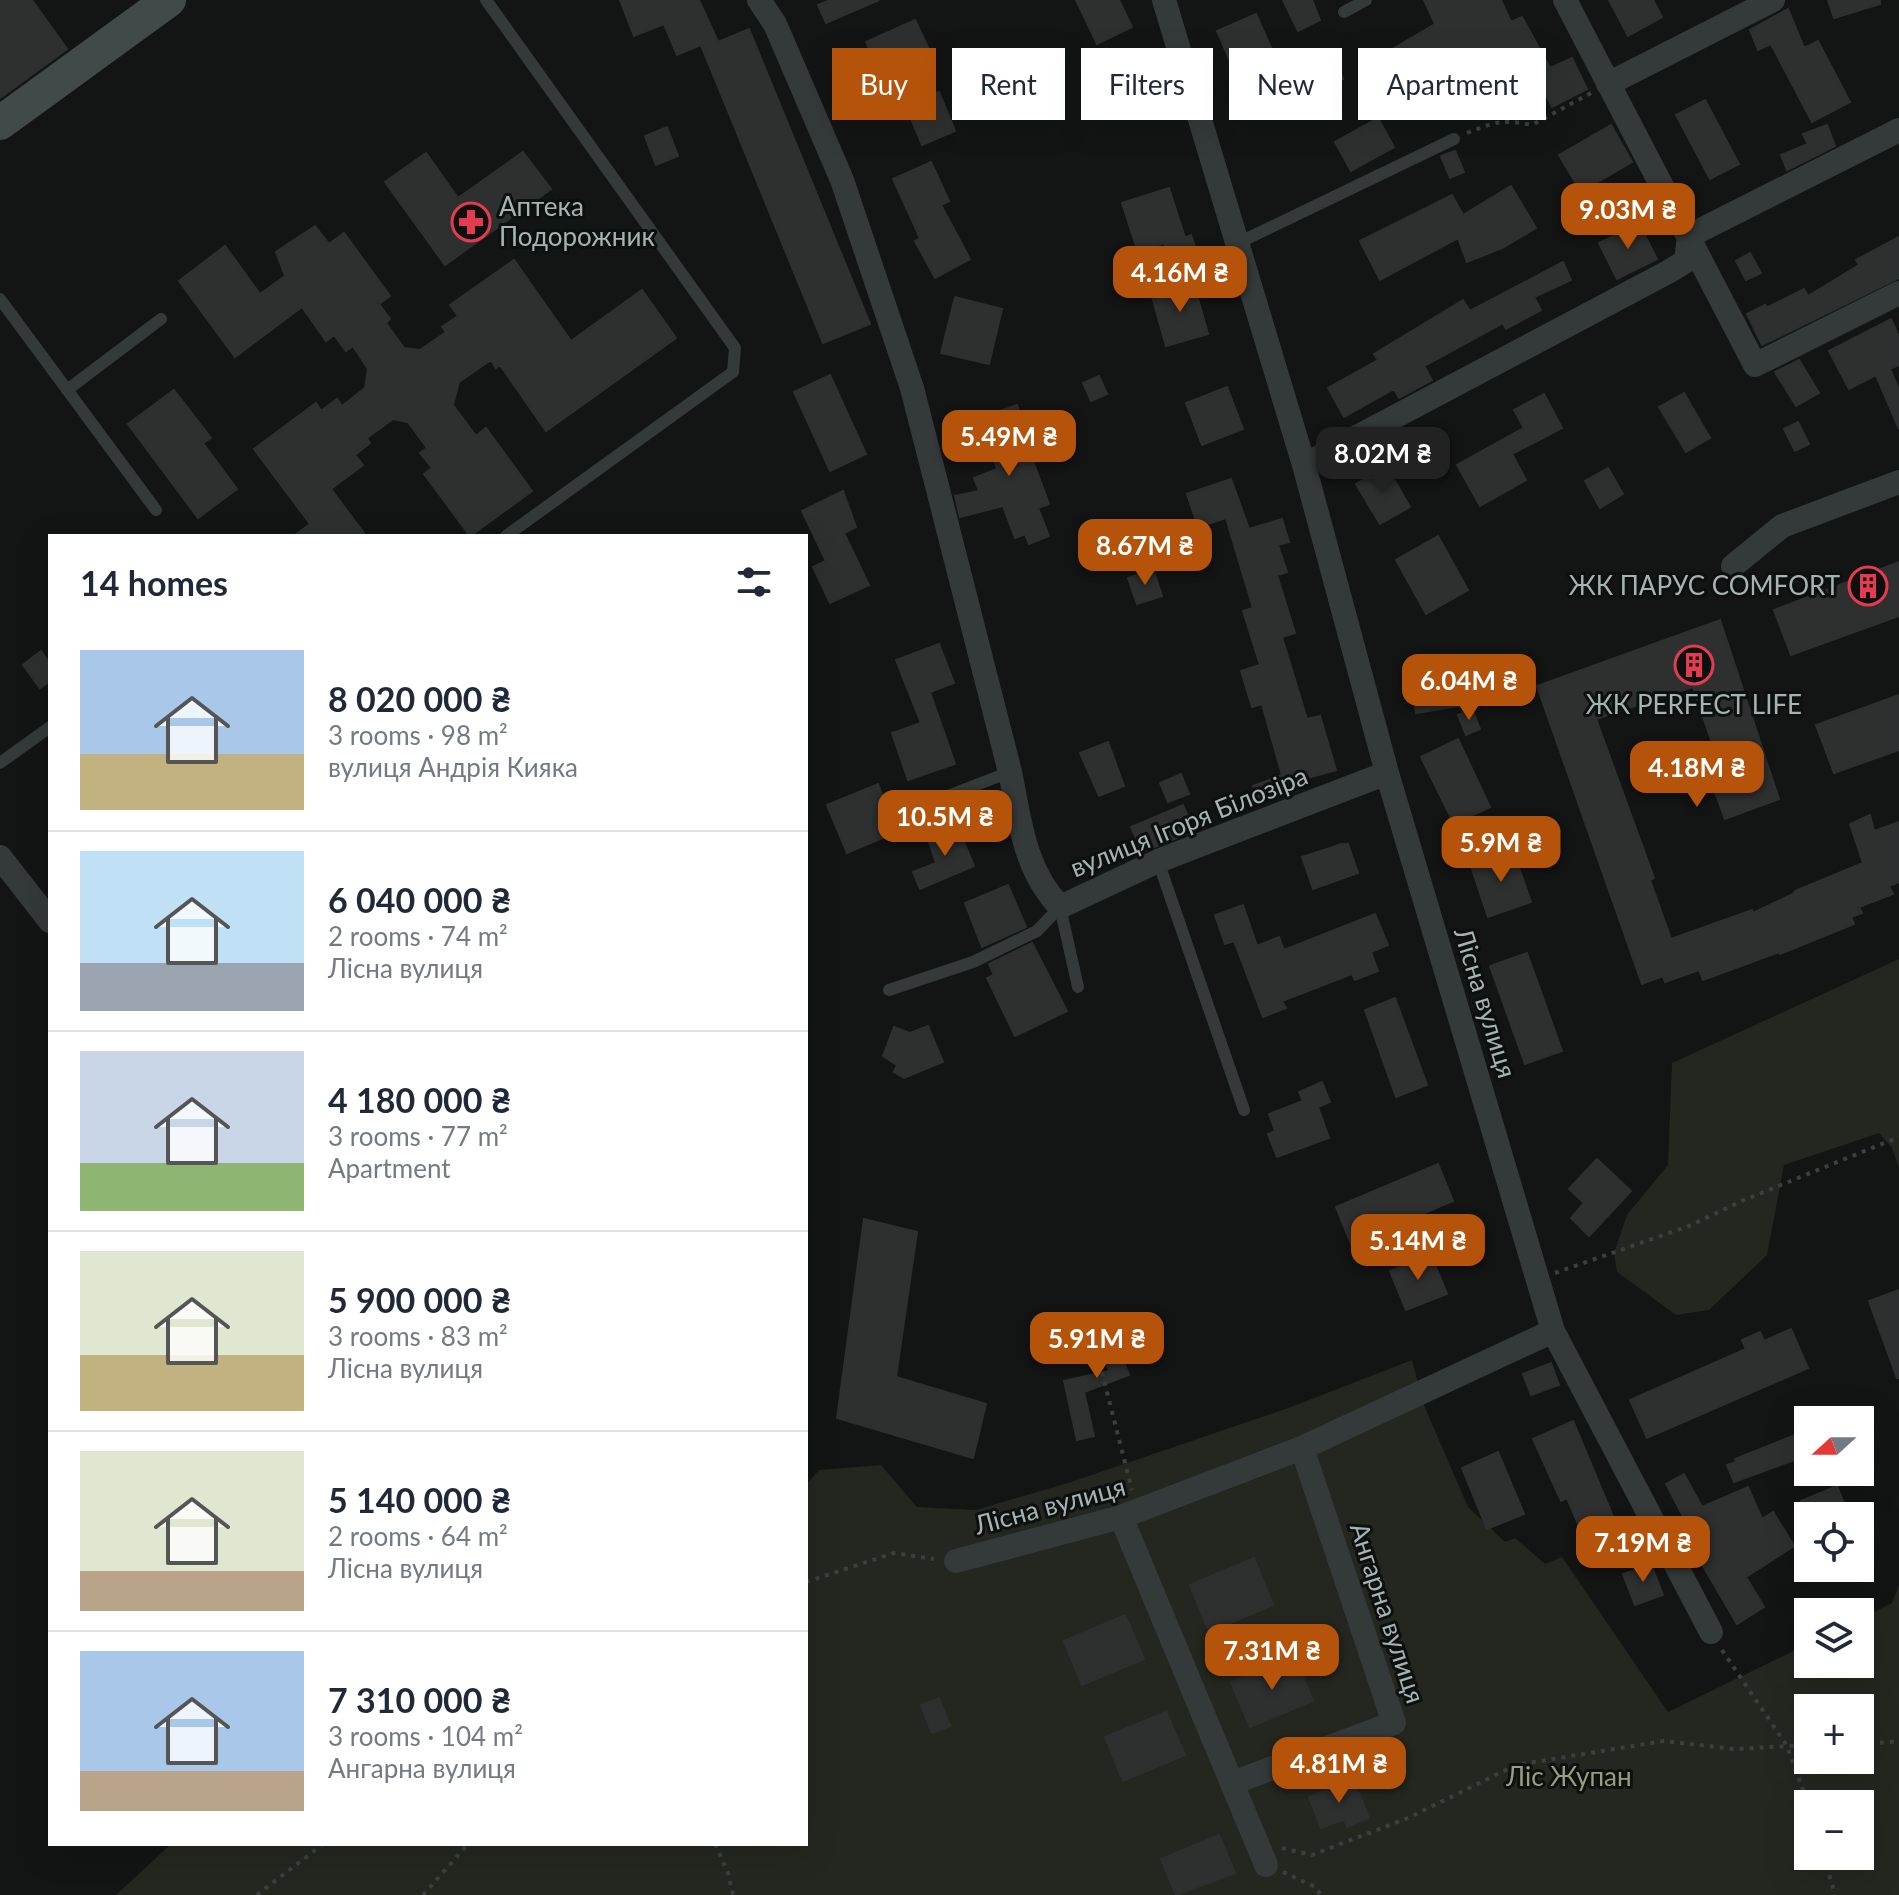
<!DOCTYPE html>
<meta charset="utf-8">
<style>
body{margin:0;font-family:Lato,sans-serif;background:#f2f2f3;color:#1f2937;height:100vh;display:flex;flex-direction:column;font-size:30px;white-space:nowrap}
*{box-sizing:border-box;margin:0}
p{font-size:26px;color:#747a83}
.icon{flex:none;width:44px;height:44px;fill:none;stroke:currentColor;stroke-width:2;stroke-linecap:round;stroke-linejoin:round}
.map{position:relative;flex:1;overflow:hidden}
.panel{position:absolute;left:48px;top:534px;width:760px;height:1312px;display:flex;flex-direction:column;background:#fff;border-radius:0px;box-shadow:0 8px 32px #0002}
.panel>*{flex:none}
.banner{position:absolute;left:832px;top:48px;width:760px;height:72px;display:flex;gap:16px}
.needle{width:52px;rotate:249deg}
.controls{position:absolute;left:1794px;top:1406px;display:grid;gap:16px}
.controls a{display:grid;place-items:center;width:80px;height:80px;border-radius:0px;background:#fff;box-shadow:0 8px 32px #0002;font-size:40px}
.price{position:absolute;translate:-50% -68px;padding:0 18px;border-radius:16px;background:#b45309;color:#fff;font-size:26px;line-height:52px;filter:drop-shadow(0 2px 4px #0008)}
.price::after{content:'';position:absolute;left:50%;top:48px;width:24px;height:18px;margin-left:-12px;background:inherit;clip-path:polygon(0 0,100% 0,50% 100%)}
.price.current{background:#222;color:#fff}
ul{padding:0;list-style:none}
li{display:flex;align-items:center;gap:24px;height:200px;padding:0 32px}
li+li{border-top:2px solid #e0e1e3}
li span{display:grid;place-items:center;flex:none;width:224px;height:160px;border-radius:0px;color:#555}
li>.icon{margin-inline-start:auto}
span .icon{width:96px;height:96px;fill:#fffc;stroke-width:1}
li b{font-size:34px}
h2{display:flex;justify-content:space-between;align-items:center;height:96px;padding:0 32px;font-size:34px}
.pill{padding:0 28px;border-radius:0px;background:#fff;box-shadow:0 8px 32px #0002;font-size:28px;line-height:72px}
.pill.current{background:#b45309;color:#fff}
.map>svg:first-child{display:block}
.green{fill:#24271f;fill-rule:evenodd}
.building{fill:#2e3030;stroke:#2d3030;stroke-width:2}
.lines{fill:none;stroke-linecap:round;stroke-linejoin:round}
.path{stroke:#3a4040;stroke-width:4;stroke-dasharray:4 6;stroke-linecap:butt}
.service{stroke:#343939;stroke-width:12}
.minor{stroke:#343939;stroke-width:24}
.secondary{stroke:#424949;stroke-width:34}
.labels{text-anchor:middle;stroke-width:6;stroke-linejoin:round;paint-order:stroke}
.poi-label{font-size:26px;fill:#a5b4b2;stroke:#0e0f0f;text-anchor:start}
.street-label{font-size:26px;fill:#a5b4b2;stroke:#0e0f0f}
.park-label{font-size:26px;fill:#959e7e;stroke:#0e0f0f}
</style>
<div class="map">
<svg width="1899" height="1895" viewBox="0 0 1899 1895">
<rect width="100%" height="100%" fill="#131414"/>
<!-- green -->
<path class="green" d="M1899 959V1168L1892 1148 1879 1133 1784 1165 1767 1255 1709 1310 1676 1315 1617 1272 1614 1253 1627 1215 1668 1165 1672 1063Z
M1412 1360 1423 1403 1468 1507 1505 1542 1515 1538 1545 1564 1562 1557 1668 1712 1808 1644V1664H1860V1619L1892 1603 1899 1585V1895H116L171 1844H806V1485L819 1470 881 1465 917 1507 976 1510 1074 1481 1291 1407ZM1808 1708H1860V1760H1808ZM1808 1804H1860V1856H1808Z"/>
<!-- building -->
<path class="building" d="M0 0H32L67 49 0 98Z
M620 0H699L718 42 749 29 870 324 823 343 701 45 677 55 664 24 634 36Z
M830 0H879L826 23 818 5Z
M1076 0H1119L1132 27 1097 44Z
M1283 0H1312L1320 20 1298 31Z
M1424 0H1501L1511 22 1522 17 1550 68 1572 58 1587 89 1552 107 1532 67 1467 100 1439 49 1379 84 1367 64 1435 24Z
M1609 0H1653L1662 17 1628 36Z
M1828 0H1880V4L1834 18Z
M1788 9 1804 48 1818 41 1850 102 1812 122 1771 44 1758 50 1750 30Z
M1256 14 1284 77 1333 53 1343 79 1320 87 1324 94 1288 113 1261 64 1236 75 1217 31Z
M915 20 934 60 884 82 866 42Z
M1135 70 1147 103 1108 117 1096 84Z
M939 92 955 131 922 145 906 106Z
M1705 100 1739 164 1710 179 1676 115Z
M1378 118 1394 147 1351 171 1335 142Z
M1611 125 1632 162 1581 192 1559 155Z
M1827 125 1835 146 1787 170 1781 155 1808 144 1803 134Z
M667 127 678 156 656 165 645 136Z
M1455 151 1464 172 1450 178 1441 156Z
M523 152 551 189 445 265 385 182 426 153 458 198Z
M931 162 949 201 941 205 970 259 935 278 915 241 920 238 893 179Z
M1511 186 1536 228 1502 248 1467 262 1458 238 1380 280 1360 241 1452 195 1463 215Z
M1169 188 1185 238 1191 235 1198 256 1173 266 1164 243 1138 252 1122 203Z
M1639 224 1657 259 1617 279 1599 243Z
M315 226 329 244 344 233 390 296 379 304 390 319 386 323 404 348 420 350 446 332 442 327 458 316 450 305 514 260 571 341 642 290 676 338 546 431 500 365 496 368 491 360 459 382 453 405 476 436 486 428 532 491 470 536 424 474 432 468 420 453 427 448 408 422 393 419 367 438 370 443 355 455 363 465 331 489 366 536H294L310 524 254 449 316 403 321 411 337 399 342 406 365 388 368 369 353 346 346 351 334 335 326 341 302 307 235 357 179 281 225 246 260 294 285 276 276 252Z
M1899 237V278L1762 345 1747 314 1765 305 1766 308 1804 289 1808 296 1859 265 1856 260Z
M1750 253 1761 273 1746 280 1736 261Z
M1563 262 1571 280 1534 297 1541 310 1506 329 1503 323 1424 366 1432 380 1399 398 1394 389 1344 417 1328 388 1378 360 1374 354 1463 300 1470 311Z
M1193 281 1208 334 1166 346 1151 293Z
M955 297 1002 309 989 364 941 353Z
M1891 319 1899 337V365L1890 369 1899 390V429L1876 375 1849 389 1829 351Z
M1799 360 1819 393 1796 406 1775 372Z
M830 375 866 454 830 471 794 392Z
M1099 376 1107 394 1091 401 1083 383Z
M1227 387 1243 429 1202 445 1186 403Z
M174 390 211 438 203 443 237 489 198 518 128 424Z
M1684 393 1710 438 1686 452 1659 407Z
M1544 394 1562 428 1512 454 1526 480 1480 506 1457 465 1524 428 1514 410Z
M1017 405 1030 447 1028 448 1049 504 1038 508 1049 536 1029 544 1025 534 1015 538 1003 506 960 517 955 496 979 491 974 478 997 469 980 418Z
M1798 422 1809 444 1795 451 1784 429Z
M1386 466 1410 507 1380 524 1356 484Z
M1608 468 1623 494 1600 508 1585 481Z
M1231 479 1249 529 1282 519 1289 542 1278 545 1287 572 1277 575 1295 633 1282 637 1307 719 1320 716 1336 770 1286 784 1288 789 1258 800 1253 786 1282 775 1262 704 1252 707 1241 671 1260 665 1243 611 1253 608 1226 518 1198 527 1187 494Z
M843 491 856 527 844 533 869 585 830 603 813 567 826 561 802 511Z
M1438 536 1468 590 1426 614 1396 560Z
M1899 562V616L1791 655 1774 610Z
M1153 569 1162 596 1137 604 1128 578Z
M1720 620 1779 799 1725 819 1708 773 1721 769 1693 687 1596 719 1654 878 1650 880 1671 939 1752 910 1753 913 1793 894 1795 891 1863 863 1850 824 1870 815 1874 831 1899 822V882L1889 886 1893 894 1859 907 1862 913 1851 917 1854 924 1780 954 1779 952 1703 980 1699 970 1665 982 1663 976 1642 984 1537 686Z
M939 644 954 683 930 692 955 764 908 780 892 733 921 723 896 660Z
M41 651 50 664V681L40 688 23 665Z
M1450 655 1459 706 1416 713 1407 663Z
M1899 695V750L1834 773 1816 725Z
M1472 709 1480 729 1466 735 1458 715Z
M1458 739 1490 807 1454 824 1421 757Z
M1108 742 1124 786 1099 796 1080 753Z
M1181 774 1189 794 1168 802 1160 783Z
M878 784 897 832 847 853 827 805Z
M1183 805 1194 831 1142 852 1131 827Z
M957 826 974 866 920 889 913 872 936 863 928 838Z
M1342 844H1348L1358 873 1313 889 1302 857Z
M1513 851 1531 902 1488 917 1471 866Z
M1008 885 1026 927 982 947 965 903Z
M1243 905 1257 946 1279 937 1284 950 1375 914 1388 945 1371 952 1378 971 1355 980 1352 974 1282 1001 1286 1008 1263 1017 1234 941 1225 944 1215 915Z
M1032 943 1067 1011 1015 1036 987 978 994 975 989 964Z
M1527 953 1562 1051 1525 1064 1490 966Z
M1395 998 1427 1085 1396 1097 1365 1010Z
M928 1026 943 1062 904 1078 894 1072 897 1065 883 1056 894 1027 910 1033Z
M1322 1082 1330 1102 1318 1107 1329 1138 1277 1157 1268 1134 1275 1131 1269 1114 1303 1101 1299 1092Z
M1597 1159 1631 1191 1589 1236 1571 1218 1584 1203 1569 1189Z
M1438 1164 1453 1201 1351 1244 1336 1207Z
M864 1219 917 1232 896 1377 986 1404 973 1458 837 1418Z
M1431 1255 1447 1294 1406 1310 1390 1271Z
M1899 1290V1378H1897L1869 1301Z
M1125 1328 1133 1350 1121 1355 1129 1375 1084 1392 1094 1436 1077 1440 1064 1381 1109 1371 1097 1339Z
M1791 1329 1808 1368 1647 1438 1630 1400 1746 1349 1742 1340 1760 1332 1764 1341Z
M1551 1363 1559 1385 1531 1395 1523 1374Z
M1573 1421 1625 1545 1593 1559 1567 1498 1561 1501 1533 1439Z
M1808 1430V1455L1734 1482 1727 1465 1736 1462 1735 1459Z
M1498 1452 1524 1514 1487 1529 1462 1468Z
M1684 1474 1702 1507 1748 1487 1762 1519 1773 1512 1794 1546 1746 1577 1764 1607 1737 1624 1689 1542 1695 1539 1666 1484Z
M1837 1486 1849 1516H1807L1801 1501Z
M1254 1558 1273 1605 1209 1632 1190 1585Z
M1651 1564 1663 1595 1635 1605 1623 1574Z
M1125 1615 1144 1659 1082 1685 1064 1641Z
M1294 1656 1313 1701 1250 1727 1231 1682Z
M939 1698 950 1726 932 1733 921 1705Z
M1166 1712 1185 1755 1123 1781 1105 1737Z
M1353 1779 1369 1818 1347 1827 1344 1819 1321 1828 1309 1797Z
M1219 1835 1235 1873 1176 1895 1161 1859Z"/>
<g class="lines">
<!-- path -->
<path class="path" d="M1467 133C1495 122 1502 119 1532 125L1591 93
M1555 1273 1689 1226 1744 1200 1899 1137
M1087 1314 1132 1490
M806 1582 894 1553 934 1559
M1722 1650 1787 1746 1808 1804
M1860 1745 1899 1741
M715 1844 728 1873 733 1895
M1282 1848 1312 1855 1408 1818 1516 1765 1664 1741 1734 1749 1808 1745
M1824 1856 1835 1895
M1283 1872 1315 1887 1321 1895
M257 1895 323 1844
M423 1895 468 1844"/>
<!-- service -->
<path class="service" d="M486 0 735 348 733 372 506 536
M1344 12 1366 0
M1238 243 1454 139
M0 299 156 510
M67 390 161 319
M0 763 50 727
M903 813 1010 772
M1158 861 1244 1110
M889 990 973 962 1037 931 1060 907 1078 987"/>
<!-- minor -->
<path class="minor" d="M759 0 775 24 842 180 912 388 1010 772C1020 821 1024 869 1060 907L1158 861 1387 773
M1164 0 1304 465 1387 773 1553 1331 1711 1632
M1565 0 1755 365 1899 293
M1608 84 1773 0
M1304 465 1668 272 1686 261 1689 236 1899 130
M1733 566 1782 526 1899 482
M0 857 50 921
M1121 1517 1266 1865
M956 1561 1121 1517 1302 1448 1553 1331
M1232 1783 1394 1723 1302 1448"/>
<!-- secondary -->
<path class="secondary" d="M0 123 169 0"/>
</g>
<!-- icons -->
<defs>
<g id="pharmacy-ring" transform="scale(2)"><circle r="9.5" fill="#0e0f0f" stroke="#e53b51" stroke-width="1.5"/><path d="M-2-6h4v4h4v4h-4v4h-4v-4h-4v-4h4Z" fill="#e53b51"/></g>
<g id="building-ring" transform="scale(2)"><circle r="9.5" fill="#0e0f0f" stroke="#e53b51" stroke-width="1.5"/><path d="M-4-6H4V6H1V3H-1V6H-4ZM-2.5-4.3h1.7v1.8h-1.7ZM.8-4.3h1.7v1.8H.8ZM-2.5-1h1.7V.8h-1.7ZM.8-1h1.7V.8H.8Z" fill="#e53b51"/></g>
</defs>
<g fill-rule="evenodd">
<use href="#pharmacy-ring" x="471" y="222"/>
<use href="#building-ring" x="1868" y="586"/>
<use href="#building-ring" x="1694" y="665"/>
</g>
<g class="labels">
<!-- poi labels -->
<g class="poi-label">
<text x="499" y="216">Аптека<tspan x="499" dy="30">Подорожник</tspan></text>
<text x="1840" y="595" text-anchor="end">ЖК ПАРУС COMFORT</text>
<text x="1694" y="714" text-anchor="middle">ЖК PERFECT LIFE</text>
</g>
<!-- street labels -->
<g class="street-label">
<text transform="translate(1189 822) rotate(-22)" y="9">вулиця Ігоря Білозіра</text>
<text transform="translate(1485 1003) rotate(73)" y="9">Лісна вулиця</text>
<text transform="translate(1050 1506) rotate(-15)" y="9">Лісна вулиця</text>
<text transform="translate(1387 1613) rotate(72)" y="9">Ангарна вулиця</text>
</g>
<!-- park labels -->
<g class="park-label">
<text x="1569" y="1786">Ліс Жупан</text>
</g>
</g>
</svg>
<div class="controls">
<a><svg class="needle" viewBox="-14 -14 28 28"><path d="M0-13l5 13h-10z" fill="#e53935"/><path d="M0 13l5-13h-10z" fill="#747a83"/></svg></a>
<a><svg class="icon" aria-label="locate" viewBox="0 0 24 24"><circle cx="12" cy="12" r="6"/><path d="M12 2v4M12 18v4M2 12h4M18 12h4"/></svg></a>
<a><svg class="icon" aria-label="layers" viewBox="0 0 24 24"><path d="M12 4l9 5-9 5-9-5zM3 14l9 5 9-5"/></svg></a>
<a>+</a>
<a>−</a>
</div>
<b class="price" style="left:1628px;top:251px">9.03M ₴</b>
<b class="price" style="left:1180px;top:314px">4.16M ₴</b>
<b class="price" style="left:1009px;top:478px">5.49M ₴</b>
<b class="price current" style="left:1383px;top:495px">8.02M ₴</b>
<b class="price" style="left:1145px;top:587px">8.67M ₴</b>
<b class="price" style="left:1469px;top:722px">6.04M ₴</b>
<b class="price" style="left:1697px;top:809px">4.18M ₴</b>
<b class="price" style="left:945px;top:858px">10.5M ₴</b>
<b class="price" style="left:1501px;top:884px">5.9M ₴</b>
<b class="price" style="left:1418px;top:1282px">5.14M ₴</b>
<b class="price" style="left:1097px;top:1380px">5.91M ₴</b>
<b class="price" style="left:1643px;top:1584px">7.19M ₴</b>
<b class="price" style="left:1272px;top:1692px">7.31M ₴</b>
<b class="price" style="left:1339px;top:1805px">4.81M ₴</b>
<div class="banner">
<a class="pill current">Buy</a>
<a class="pill">Rent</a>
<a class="pill">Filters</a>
<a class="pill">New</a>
<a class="pill">Apartment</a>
</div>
<section class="panel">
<h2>14 homes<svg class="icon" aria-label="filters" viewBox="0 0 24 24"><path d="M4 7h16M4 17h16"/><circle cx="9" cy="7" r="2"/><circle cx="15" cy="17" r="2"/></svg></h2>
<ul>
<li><span style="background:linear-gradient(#a9c7e8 65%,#c2b280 0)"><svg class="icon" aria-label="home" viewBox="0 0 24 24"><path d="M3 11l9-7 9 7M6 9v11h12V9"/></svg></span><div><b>8 020 000 ₴</b><p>3 rooms · 98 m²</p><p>вулиця Андрія Кияка</p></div></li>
<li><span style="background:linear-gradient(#bfe0f5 70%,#9aa5b1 0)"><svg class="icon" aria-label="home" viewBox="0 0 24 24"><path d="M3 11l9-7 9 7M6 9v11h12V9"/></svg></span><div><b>6 040 000 ₴</b><p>2 rooms · 74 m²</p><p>Лісна вулиця</p></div></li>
<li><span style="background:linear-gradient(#c9d6e8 70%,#8fb573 0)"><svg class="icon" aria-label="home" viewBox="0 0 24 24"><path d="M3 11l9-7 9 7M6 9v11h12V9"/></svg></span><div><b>4 180 000 ₴</b><p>3 rooms · 77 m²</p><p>Apartment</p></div></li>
<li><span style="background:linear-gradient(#dfe7d0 65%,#c2b280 0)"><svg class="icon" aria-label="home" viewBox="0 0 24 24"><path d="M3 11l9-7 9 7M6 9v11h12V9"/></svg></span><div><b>5 900 000 ₴</b><p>3 rooms · 83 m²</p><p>Лісна вулиця</p></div></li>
<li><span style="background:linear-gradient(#dfe7d0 75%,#b9a48a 0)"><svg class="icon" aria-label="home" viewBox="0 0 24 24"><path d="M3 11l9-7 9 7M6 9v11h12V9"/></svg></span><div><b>5 140 000 ₴</b><p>2 rooms · 64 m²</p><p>Лісна вулиця</p></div></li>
<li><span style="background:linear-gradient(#a9c7e8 75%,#b9a48a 0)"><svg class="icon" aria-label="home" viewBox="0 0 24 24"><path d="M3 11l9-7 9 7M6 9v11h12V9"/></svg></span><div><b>7 310 000 ₴</b><p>3 rooms · 104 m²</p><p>Ангарна вулиця</p></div></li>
</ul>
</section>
</div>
